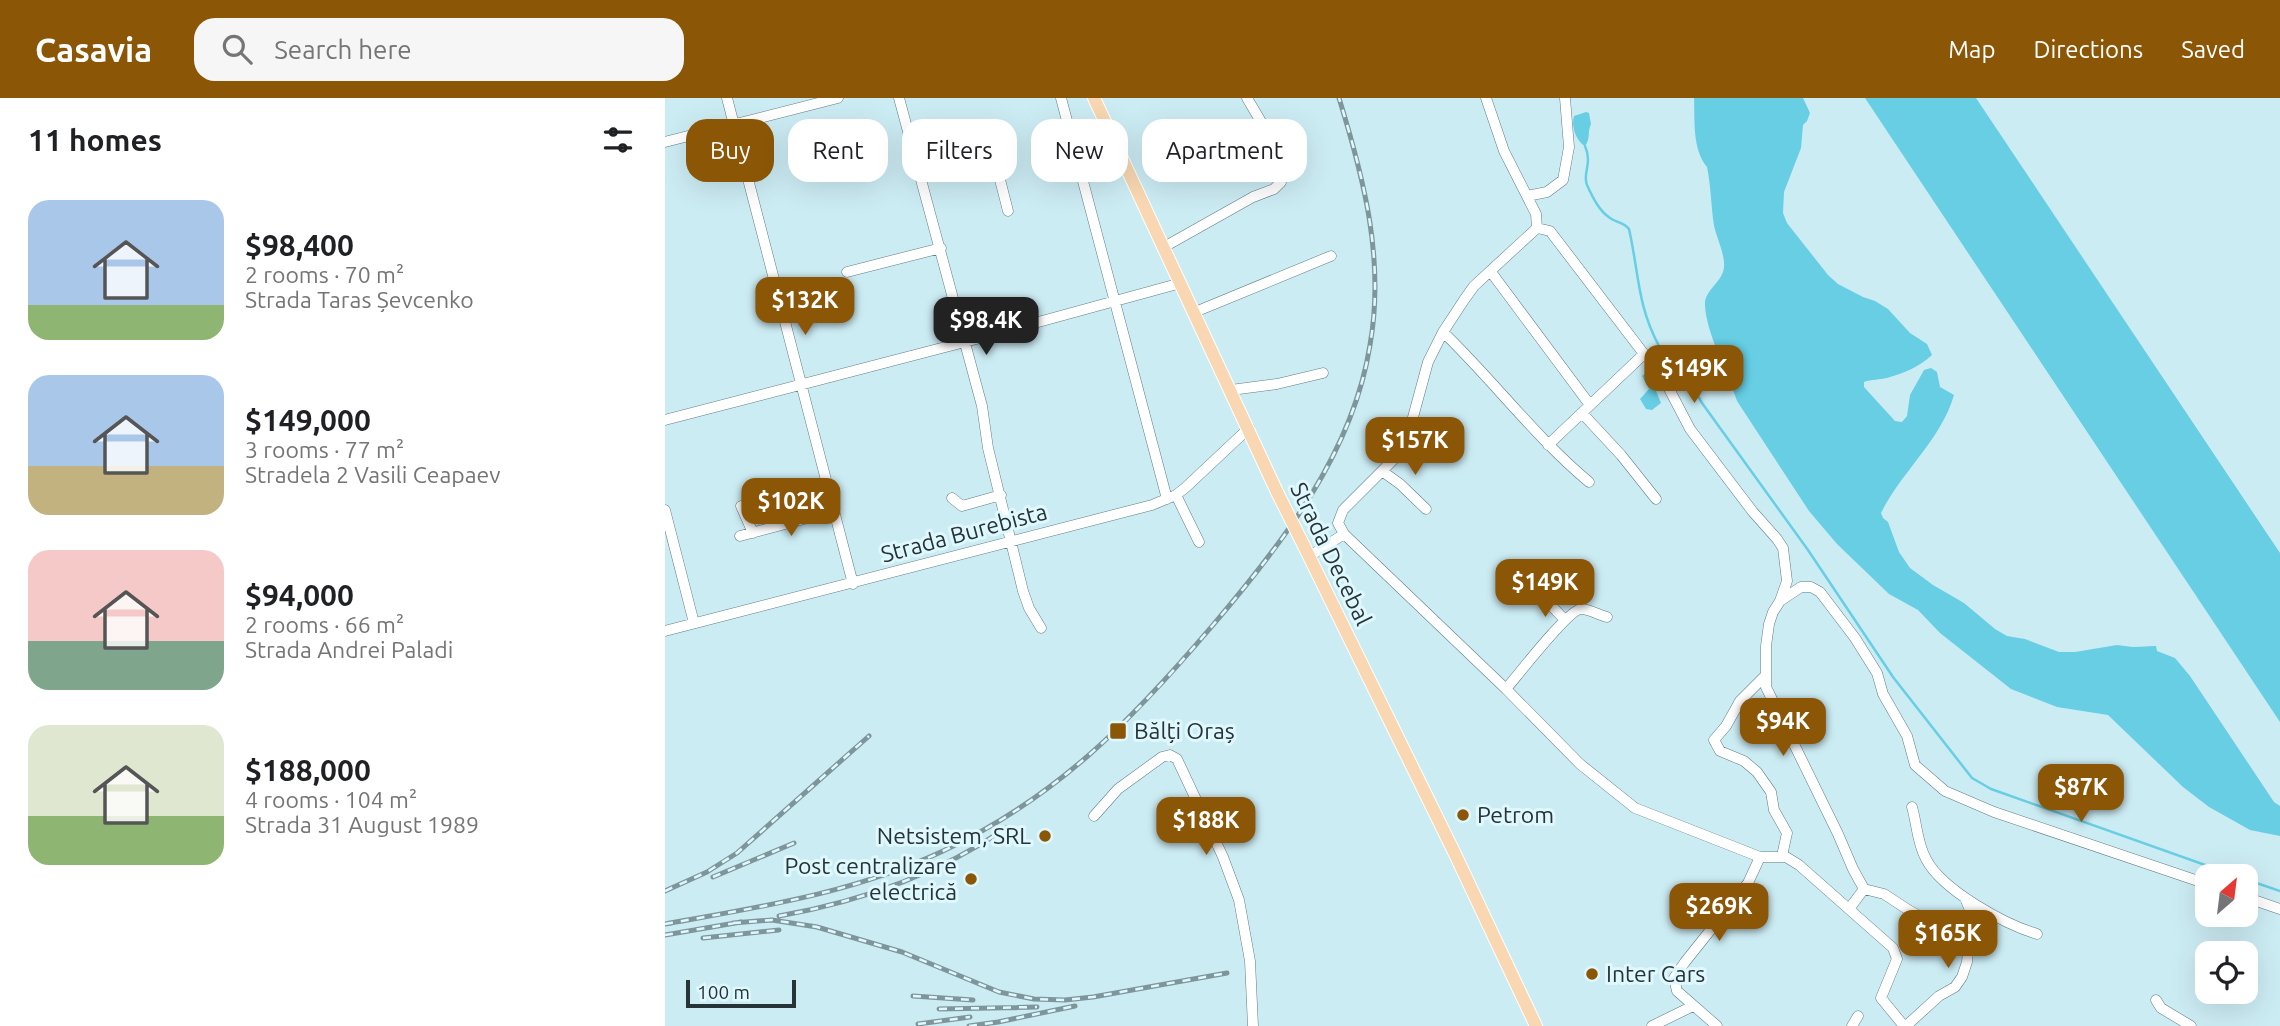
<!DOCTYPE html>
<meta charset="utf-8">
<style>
body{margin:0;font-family:Ubuntu,sans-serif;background:#f6f6f6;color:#202124;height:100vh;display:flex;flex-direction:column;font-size:26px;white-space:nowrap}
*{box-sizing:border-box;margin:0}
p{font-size:23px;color:#757577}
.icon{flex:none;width:38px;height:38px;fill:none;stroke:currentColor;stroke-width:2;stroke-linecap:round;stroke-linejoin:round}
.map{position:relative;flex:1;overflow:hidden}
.side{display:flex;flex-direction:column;background:#fff;width:665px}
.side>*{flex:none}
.top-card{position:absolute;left:21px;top:21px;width:665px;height:63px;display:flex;gap:14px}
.needle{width:46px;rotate:28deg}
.buttons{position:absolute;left:1530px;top:766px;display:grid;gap:14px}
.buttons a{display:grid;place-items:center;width:63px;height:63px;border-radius:14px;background:#fff;box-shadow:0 7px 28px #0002;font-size:35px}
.scale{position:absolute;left:21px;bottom:18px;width:110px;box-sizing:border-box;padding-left:7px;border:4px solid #273437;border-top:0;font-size:19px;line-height:24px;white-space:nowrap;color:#273437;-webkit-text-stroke:5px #dff8fe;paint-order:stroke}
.price{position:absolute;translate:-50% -60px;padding:0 16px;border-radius:14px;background:#8b5606;color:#fff;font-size:23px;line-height:46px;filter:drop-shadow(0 2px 4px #0008)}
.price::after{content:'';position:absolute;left:50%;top:42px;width:21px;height:16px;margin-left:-10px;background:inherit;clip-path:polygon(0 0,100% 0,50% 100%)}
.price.selected{background:#222;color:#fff}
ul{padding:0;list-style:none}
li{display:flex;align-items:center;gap:21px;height:175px;padding:0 28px}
li span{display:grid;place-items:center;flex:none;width:196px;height:140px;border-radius:21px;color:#555}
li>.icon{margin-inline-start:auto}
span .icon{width:84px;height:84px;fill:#fffc;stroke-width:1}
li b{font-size:30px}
h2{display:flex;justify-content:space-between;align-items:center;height:84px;padding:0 28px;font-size:30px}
.pill{padding:0 24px;border-radius:21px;background:#fff;box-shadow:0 7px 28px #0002;font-size:24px;line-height:63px}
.pill.selected{background:#8b5606;color:#fff}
header{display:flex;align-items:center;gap:42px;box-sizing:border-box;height:98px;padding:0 35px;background:#8b5606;color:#fff}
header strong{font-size:33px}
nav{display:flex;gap:38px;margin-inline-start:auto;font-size:24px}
.search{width:490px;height:63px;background:#f6f6f6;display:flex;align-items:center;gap:18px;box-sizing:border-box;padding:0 24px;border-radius:21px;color:#757577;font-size:26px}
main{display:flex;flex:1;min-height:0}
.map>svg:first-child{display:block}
.water{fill:#67cee4}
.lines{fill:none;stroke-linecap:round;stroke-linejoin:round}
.stream{stroke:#67cee4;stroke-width:2.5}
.minor-casing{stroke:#607d84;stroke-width:11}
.major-casing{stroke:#fff;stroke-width:14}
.minor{stroke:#fff;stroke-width:10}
.major{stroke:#f8d7b2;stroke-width:12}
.rail-casing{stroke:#7e969b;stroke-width:5}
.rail{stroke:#dff8fe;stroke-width:2.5;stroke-dasharray:8;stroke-linecap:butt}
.major-bridge-casing{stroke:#fff;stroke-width:14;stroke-linecap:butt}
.major-bridge{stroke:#f8d7b2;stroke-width:12}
.poi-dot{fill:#8b5606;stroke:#dff8fe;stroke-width:2.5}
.labels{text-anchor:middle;stroke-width:6;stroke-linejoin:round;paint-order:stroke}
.street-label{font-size:23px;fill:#273437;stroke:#dff8fe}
.poi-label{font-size:23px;fill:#273437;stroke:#dff8fe;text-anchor:start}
</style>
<header>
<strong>Casavia</strong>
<div class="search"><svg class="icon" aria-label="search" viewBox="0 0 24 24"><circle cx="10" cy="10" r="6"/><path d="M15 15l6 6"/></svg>Search here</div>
<nav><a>Map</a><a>Directions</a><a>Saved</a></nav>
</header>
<main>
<section class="side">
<h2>11 homes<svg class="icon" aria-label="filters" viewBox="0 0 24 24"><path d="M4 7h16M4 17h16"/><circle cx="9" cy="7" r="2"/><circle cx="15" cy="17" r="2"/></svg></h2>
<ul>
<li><span style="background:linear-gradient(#a9c7e8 75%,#8fb573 0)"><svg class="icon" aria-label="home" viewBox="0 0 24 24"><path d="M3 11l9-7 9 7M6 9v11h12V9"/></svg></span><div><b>$98,400</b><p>2 rooms · 70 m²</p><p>Strada Taras Șevcenko</p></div></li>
<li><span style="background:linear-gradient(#a9c7e8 65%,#c2b280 0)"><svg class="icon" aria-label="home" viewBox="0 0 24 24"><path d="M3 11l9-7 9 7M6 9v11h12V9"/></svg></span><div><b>$149,000</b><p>3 rooms · 77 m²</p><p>Stradela 2 Vasili Ceapaev</p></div></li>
<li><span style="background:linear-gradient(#f6c9c9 65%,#7fa58c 0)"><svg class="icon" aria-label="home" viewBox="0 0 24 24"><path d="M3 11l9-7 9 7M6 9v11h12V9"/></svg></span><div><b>$94,000</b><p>2 rooms · 66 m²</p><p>Strada Andrei Paladi</p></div></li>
<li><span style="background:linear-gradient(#dfe7d0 65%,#8fb573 0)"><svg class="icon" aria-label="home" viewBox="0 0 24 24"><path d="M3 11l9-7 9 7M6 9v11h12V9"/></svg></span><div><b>$188,000</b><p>4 rooms · 104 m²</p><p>Strada 31 August 1989</p></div></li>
</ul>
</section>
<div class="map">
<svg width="1615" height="928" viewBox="0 0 1615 928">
<rect width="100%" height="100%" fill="#ccecf4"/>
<!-- water -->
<path class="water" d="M1029 0H1138L1145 15 1142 23 1138 27 1136 50 1119 94 1118 115 1122 125 1163 177 1173 186 1198 199 1210 203 1223 211 1245 235 1262 246 1267 257C1254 269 1239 275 1222 280 1214 282 1207 281 1199 284V289L1230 323 1237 324 1242 318 1245 297 1259 272 1266 270 1272 274 1275 289 1289 297C1276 342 1237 373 1216 415L1218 420 1223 424 1234 454 1245 470 1268 487 1299 505 1330 531 1342 538 1360 541 1394 554H1410L1452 547 1468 549 1491 548 1492 553 1510 560 1525 578 1609 704 1615 708V738L1585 732 1544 709 1518 689 1443 617 1392 609 1346 591 1275 535 1253 512 1224 496 1172 446 1144 413 1072 303C1063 275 1041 235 1040 207 1039 192 1058 184 1059 169 1060 156 1052 141 1049 128 1046 108 1046 88 1042 69 1027 51 1030 22 1029 0Z
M1200 0H1311L1615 455V624Z
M921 14 924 15 926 26C922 35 926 40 920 48 911 43 906 28 909 18Z
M981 275 987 283 996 305 987 312 981 311 975 301 984 291 977 278Z"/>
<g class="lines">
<!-- stream -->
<path class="stream" d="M920 48C928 66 917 75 922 87 927 98 934 113 945 120 952 125 959 124 964 131 974 175 972 207 994 248 1002 263 1017 268 1024 280 1029 288 1032 297 1037 305L1143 452 1228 579 1307 680 1326 691 1574 779
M1580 781 1615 793"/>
<!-- minor casing -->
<g class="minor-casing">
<path id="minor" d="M62 0 188 486
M234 0 317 308 323 350 358 493 364 510 376 530
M396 0 502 401
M0 44 173 0
M247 46 304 31 309 33 315 50 332 70 343 113
M862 98 882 94 898 82 904 49 900 0
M872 130 885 133 979 256 989 262 1025 331 1088 414 1112 441 1118 450 1122 483 1115 503 1108 514 1104 526 1101 548V589L1173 736 1188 771 1199 791 1184 811
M499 149 588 99 609 91 616 84 619 72 615 56 582 0
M182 174 276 150
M826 174 925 307
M530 214 666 158
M778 234C828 282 870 339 924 384
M566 292 612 286 658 275
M917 315 956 357 991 401
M0 322 315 240 516 185
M883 347 979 256
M717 373 735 386 761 411
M511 397 534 444
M287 400 297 408 336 397
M76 408 88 435
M0 412 29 525
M679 436 673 425 678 412 732 358 741 345 763 264 778 234 799 202 809 188 872 130 871 116 839 53 821 0
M75 438 169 413
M645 458 679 436 841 591 915 666 970 710 1095 759H1121L1134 767 1228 850 1232 861 1216 900 1239 928
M850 470 900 522
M1115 503 1136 489H1146L1155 494 1190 540 1212 575 1218 596 1242 638 1250 667 1280 693 1329 714 1542 786
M0 533 487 407 511 397 520 390 584 330
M1101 577 1075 603 1061 628 1049 642 1055 653 1079 663 1092 674 1106 694 1109 712 1122 735 1117 758
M841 591C853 577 903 512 916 511 924 511 934 517 942 519
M1247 709C1252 726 1252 745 1261 761 1277 792 1339 826 1372 836
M429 718 453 691 497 659 505 657 512 661 558 759 574 802 585 863 588 928
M1199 791 1219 796 1245 813 1303 844
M1580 799 1615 811
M1491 902 1496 910 1526 928
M987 928 1028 908
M1052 928 1012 893 1009 880 1020 864 1083 785 1095 759
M1187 928 1193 918
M1241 928 1274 898 1290 889 1297 879 1302 864 1306 822 1305 812 1300 800"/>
</g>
<!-- major casing -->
<g class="major-casing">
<path id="major" d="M429 0 612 394
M639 448 790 756 871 928"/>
</g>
<!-- minor -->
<use href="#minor" class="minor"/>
<!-- major -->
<use href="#major" class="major"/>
<!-- rail casing -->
<g class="rail-casing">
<path id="rail" d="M48 779 129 745
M0 793 42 774 72 755 204 638
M114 818C193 804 274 776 341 730
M68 825 107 822 152 829 237 854 334 894 369 901 400 902 428 899 562 875
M0 826C95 809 189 795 278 753 393 699 467 622 548 527 617 446 688 355 705 247 720 162 699 81 674 0
M0 837 76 824
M38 840 114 832
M248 898 308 902
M274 911 372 909
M253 926 305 919
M304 928 333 924 410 908"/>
</g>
<!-- rail -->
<use href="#rail" class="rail"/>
<!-- major-bridge casing -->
<g class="major-bridge-casing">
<path id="major-bridge" d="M612 394 639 448"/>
</g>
<!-- major-bridge -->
<use href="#major-bridge" class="major-bridge"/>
</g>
<!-- markers -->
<g class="poi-dot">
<rect x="444" y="624" width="18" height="18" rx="3.5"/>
<circle cx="798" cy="717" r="7"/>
<circle cx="380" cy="738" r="7"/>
<circle cx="306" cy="781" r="7"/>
<circle cx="927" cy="876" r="7"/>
</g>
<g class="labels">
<!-- street labels -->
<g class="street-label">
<text transform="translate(299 435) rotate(-15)" y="8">Strada Burebista</text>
<text transform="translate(666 456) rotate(64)" y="8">Strada Decebal</text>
</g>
<!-- poi labels -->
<g class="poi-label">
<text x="469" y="641">Bălți Oraș</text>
<text x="812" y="725">Petrom</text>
<text x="366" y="746" text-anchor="end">Netsistem, SRL</text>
<text x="292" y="776" text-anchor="end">Post centralizare<tspan x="292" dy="26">electrică</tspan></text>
<text x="941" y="884">Inter Cars</text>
</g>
</g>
</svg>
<div class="buttons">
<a><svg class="needle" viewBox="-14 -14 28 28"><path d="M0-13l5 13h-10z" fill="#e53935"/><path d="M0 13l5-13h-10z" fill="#757577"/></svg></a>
<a><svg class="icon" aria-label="locate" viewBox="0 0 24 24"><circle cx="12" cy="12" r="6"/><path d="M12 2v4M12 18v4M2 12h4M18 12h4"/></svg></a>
</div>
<div class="scale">100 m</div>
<b class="price" style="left:140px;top:239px">$132K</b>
<b class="price selected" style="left:321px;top:259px">$98.4K</b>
<b class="price" style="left:1029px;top:307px">$149K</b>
<b class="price" style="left:750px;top:379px">$157K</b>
<b class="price" style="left:126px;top:440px">$102K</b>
<b class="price" style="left:880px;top:521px">$149K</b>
<b class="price" style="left:1118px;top:660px">$94K</b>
<b class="price" style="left:1416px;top:726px">$87K</b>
<b class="price" style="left:541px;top:759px">$188K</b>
<b class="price" style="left:1054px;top:845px">$269K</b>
<b class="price" style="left:1283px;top:872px">$165K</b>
<div class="top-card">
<a class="pill selected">Buy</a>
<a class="pill">Rent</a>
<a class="pill">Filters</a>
<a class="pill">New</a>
<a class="pill">Apartment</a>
</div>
</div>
</main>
